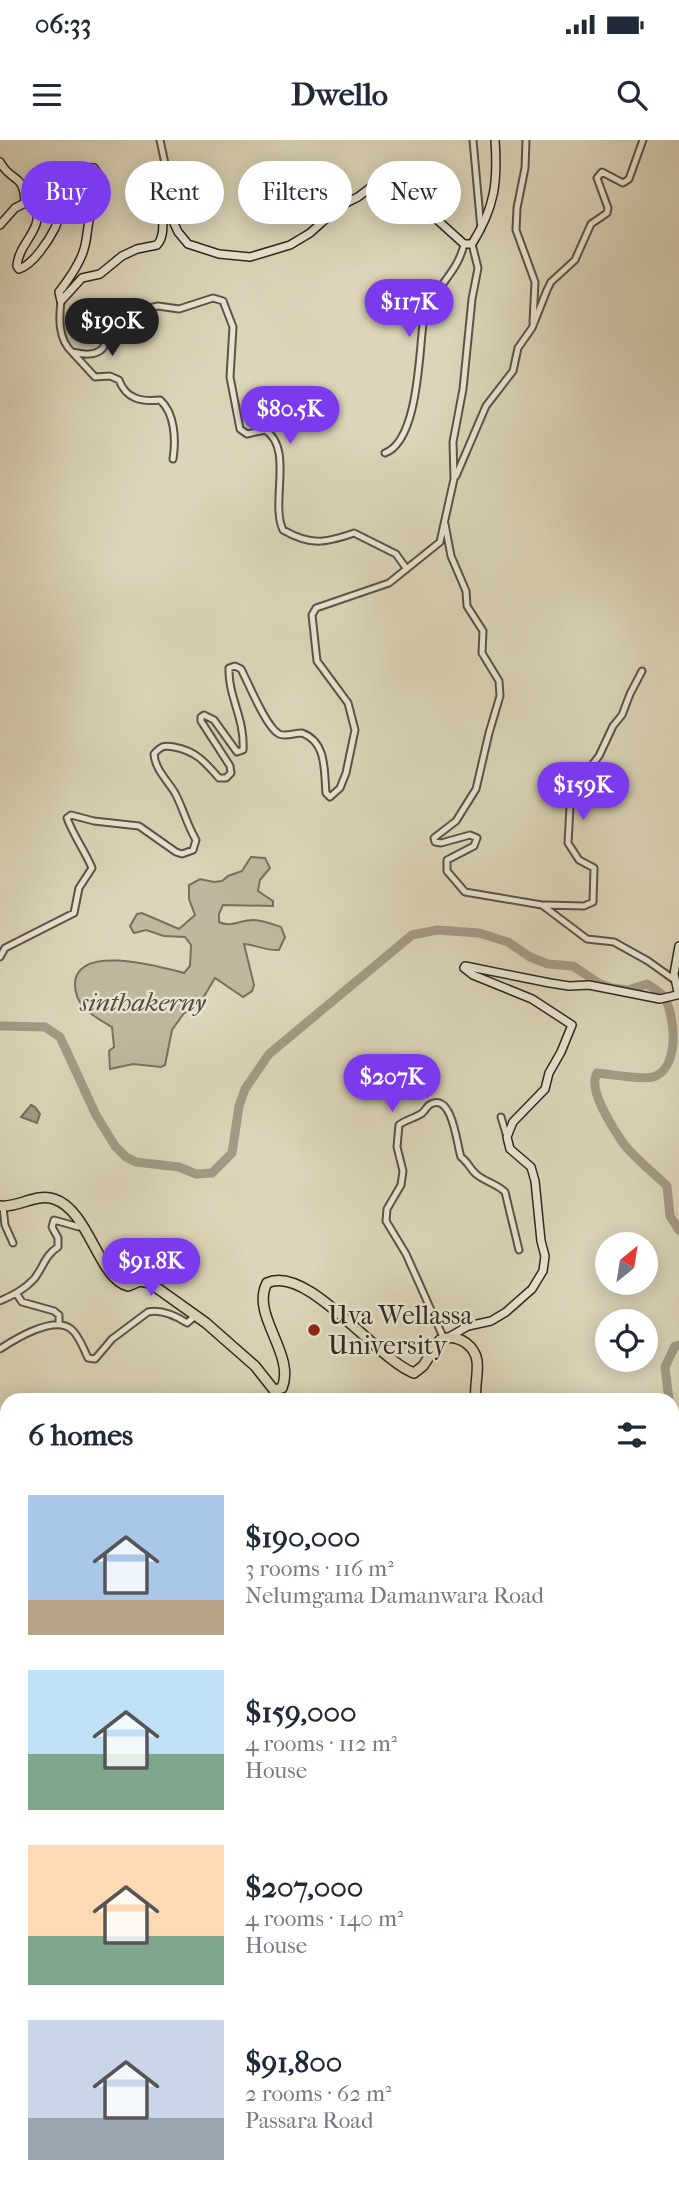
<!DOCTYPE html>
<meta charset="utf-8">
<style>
body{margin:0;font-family:"IM FELL French Canon",serif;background:#f6f6f7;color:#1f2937;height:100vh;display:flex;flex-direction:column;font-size:26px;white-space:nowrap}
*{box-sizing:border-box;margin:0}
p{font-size:23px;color:#747a83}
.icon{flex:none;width:38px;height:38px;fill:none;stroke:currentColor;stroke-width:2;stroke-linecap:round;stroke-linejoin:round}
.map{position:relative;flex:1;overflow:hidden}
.side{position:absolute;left:0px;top:1253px;width:679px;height:800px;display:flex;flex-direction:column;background:#fff;border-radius:21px 21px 0 0;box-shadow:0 4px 18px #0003}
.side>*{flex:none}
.hud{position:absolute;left:21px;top:21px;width:637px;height:63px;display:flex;gap:14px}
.needle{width:46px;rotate:30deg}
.fabs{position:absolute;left:595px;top:1092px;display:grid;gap:14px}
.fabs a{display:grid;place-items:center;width:63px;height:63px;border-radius:50%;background:#fff;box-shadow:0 4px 18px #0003;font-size:35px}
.price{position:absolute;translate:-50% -60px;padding:0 16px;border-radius:24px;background:#7c3aed;color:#fff;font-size:23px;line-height:46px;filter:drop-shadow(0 2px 4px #0008)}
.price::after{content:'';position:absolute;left:50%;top:42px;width:21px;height:16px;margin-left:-10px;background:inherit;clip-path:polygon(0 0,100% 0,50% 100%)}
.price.selected{background:#222;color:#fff}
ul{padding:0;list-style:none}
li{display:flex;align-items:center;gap:21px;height:175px;padding:0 28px}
li span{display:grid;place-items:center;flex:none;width:196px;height:140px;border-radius:0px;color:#555}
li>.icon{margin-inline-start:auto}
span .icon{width:84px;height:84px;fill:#fffc;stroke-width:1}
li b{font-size:30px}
h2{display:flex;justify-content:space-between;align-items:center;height:84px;padding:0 28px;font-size:30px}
.chip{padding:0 24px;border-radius:32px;background:#fff;box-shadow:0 4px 18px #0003;font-size:24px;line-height:63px}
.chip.selected{background:#7c3aed;color:#fff}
.status{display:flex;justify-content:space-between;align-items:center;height:49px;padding:0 35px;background:#fff;direction:ltr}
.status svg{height:19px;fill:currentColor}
header{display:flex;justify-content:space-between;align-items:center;height:91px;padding:0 28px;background:#fff;font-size:32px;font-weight:700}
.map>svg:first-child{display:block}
.green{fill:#bfb89f;stroke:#78705e;stroke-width:2}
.water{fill:#a29a84;stroke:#756c5b;stroke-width:2}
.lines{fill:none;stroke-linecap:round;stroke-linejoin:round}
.river{stroke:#a29a84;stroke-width:9}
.street-casing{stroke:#5c5345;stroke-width:9}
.secondary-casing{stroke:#31281e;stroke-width:10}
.highway-casing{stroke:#31281e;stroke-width:12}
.street{stroke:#e8e4d2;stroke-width:5}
.secondary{stroke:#e8e4d2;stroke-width:7}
.highway{stroke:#dcd5b9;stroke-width:9}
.poi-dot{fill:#8f2418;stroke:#e8e4d2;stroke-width:2.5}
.labels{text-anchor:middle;stroke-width:5;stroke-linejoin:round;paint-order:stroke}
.park-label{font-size:26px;font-style:italic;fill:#544c3e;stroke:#e8e4d2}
.poi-label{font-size:26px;fill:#31281e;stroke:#e8e4d2;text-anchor:start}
</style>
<div class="status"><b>06:33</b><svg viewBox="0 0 49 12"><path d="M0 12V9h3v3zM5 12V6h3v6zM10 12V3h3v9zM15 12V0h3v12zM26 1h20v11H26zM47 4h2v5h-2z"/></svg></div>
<header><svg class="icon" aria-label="menu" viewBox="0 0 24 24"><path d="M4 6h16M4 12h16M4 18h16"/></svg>Dwello<svg class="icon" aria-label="search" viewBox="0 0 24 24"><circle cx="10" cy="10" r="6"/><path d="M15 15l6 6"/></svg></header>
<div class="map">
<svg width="679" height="2052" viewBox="0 0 679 2052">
<rect width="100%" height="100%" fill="#dcd5b9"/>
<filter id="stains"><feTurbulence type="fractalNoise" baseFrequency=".00286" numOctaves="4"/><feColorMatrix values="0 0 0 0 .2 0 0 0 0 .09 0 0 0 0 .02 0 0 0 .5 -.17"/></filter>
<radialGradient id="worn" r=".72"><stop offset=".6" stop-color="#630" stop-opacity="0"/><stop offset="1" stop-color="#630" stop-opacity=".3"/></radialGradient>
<!-- green -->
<path class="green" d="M251 717 265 718 270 728 260 740 258 751 273 761V766L223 765 219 774V782C231 788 240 780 253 780 262 780 272 784 281 787L285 797 279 810C266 811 257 805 244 804L254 845 252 851 243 857 215 838 197 868 184 873 172 890 165 925 161 927 133 924 110 929 109 911 114 907 112 887C95 877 74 867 75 843 78 803 161 827 184 833L190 826 191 805 185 797 164 796 146 790 134 793 130 786 137 774 142 773 179 789 195 775 189 759V745L200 739 214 742 222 741 228 736 242 731Z
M0 1683 7 1697 5 1761 7 2003 0 2009Z"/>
<!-- water -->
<path class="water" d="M31 965 35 967 40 974 37 983 21 977Z"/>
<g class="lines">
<!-- river -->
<path class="river" d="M0 886 45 887 60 897 96 975 115 1006 126 1017 136 1022 179 1027 196 1034 212 1033 232 1013 239 966 245 949 269 914 412 795 437 790 479 793 508 802 530 817 548 824 573 826 600 844 612 848 628 850 647 844C653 848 661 852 664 857 676 877 679 925 656 936 646 941 610 934 597 933 587 950 613 988 623 1003 635 1019 653 1032 667 1046L670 1076 679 1090
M669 1260 665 1227 675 1206 679 1205
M672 1384 679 1386"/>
<!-- street casing -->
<g class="street-casing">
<path id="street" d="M160 0 167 33 168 57
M473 0 481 89
M526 0 525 28 517 68 516 90 535 142 533 182
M61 161C59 178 58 199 72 212 82 214 95 217 103 208L119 174 158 166 179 169 213 158 223 161 233 187 230 237 240 289 247 294 265 290C294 308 270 363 283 390 311 406 325 403 354 393L396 414 406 428
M72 212 95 237 110 236 119 240C126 259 141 262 160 260 175 273 176 300 173 319
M385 313C418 301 419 215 423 184 427 153 458 135 464 104
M456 336 486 266 513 231 518 208 532 188 547 150 551 142 575 120 591 84 607 73 608 68 597 38 602 32 623 43 629 39 643 0
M445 384 451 416 466 451 467 466 483 491 482 513 499 541 500 556 489 593 476 649 456 681 434 698 435 702 441 703 470 695 477 698 474 706 447 720V731L465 752 542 765 587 799 614 802 648 821 676 841
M545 765 584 766 593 762 594 728 579 720 568 703 570 667 578 652 580 640 599 616 613 586 622 575 630 554 642 531
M0 817 5 808 74 773 79 748 92 728C85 711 73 695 67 678L71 675 94 681 139 686 176 712 182 714 193 710 196 700C187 685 183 668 175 653 167 640 155 629 154 614 161 606 164 605 174 607 196 611 205 622 219 638H226L231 633 230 626 201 581V577L204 575 214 580 237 612 243 610C245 578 228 557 229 528L235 526 241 529C249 544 266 587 279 594 285 597 295 593 302 593 327 602 324 631 326 653L330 657 340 648 346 633 355 590 348 563 317 521 312 475 316 468 389 443 440 402 454 339 453 302 463 249 472 159 478 128 472 104
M501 977 507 997
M3 1067 5 1085 13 1103
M16 1153 22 1162 54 1171 59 1175V1184
M0 1161C13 1155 24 1150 34 1139 43 1128 45 1115 58 1107V1098L52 1087 54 1080 79 1087 82 1085
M444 1199 406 1114 386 1081 387 1069 401 1045 403 1031 397 1007 399 985C405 980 412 979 419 975 425 973 426 966 431 964 453 953 457 1007 461 1017 468 1022 470 1029 476 1034 485 1042 496 1043 505 1052L519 1110
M0 1209C15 1199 54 1175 71 1189 79 1195 84 1210 88 1218L95 1219 112 1199 148 1172C162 1169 176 1176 187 1183L195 1176
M0 1592 7 1596
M46 2046 58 2052
M267 2046 273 2052
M312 2046 313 2052
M547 2046 564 2052H573
M103 2052 107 2046
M172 2052 175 2046
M454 2052 458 2046
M573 2052H579L583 2046"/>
</g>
<!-- secondary casing -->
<g class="secondary-casing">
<path id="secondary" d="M0 22C11 43 24 32 25 63
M0 85 15 68 25 63 36 67C44 89 18 104 17 126L19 129C33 125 49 100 55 88 63 70 66 24 94 28 108 46 93 63 89 81 87 90 87 100 84 109 80 124 69 139 59 152L61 161 82 138 100 134 122 116 137 109 157 105C169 91 157 71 168 57L171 58 173 81 178 92 188 104 219 114 250 117 290 105 310 93 340 66 358 57 387 35 397 33 406 37 423 67 464 104H472C495 67 498 42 495 0
M449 1197 468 1186 491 1181 506 1172 532 1149 543 1131 545 1116 541 1101 535 1041 531 1027 510 1009 507 997 513 982 545 949 549 933 561 912 572 885 532 859 473 835 464 828 465 826 550 843 569 846 589 845 660 859 677 855 678 852 674 834 679 806
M672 1642 679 1654
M672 2001 679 2013"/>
</g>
<!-- highway casing -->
<g class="highway-casing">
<path id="highway" d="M0 1066C18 1068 36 1053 54 1059 89 1070 98 1138 128 1146L140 1141 150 1143 206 1183 255 1226 274 1250 282 1248C296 1214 250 1175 267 1143 308 1124 376 1219 414 1233L423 1226 440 1200C450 1196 457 1197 466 1203 486 1218 473 1239 476 1260
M641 2046 642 2052"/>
</g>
<!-- street -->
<use href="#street" class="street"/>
<!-- secondary -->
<use href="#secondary" class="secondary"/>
<!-- highway -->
<use href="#highway" class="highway"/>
</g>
<!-- markers -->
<circle class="poi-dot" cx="314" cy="1190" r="7"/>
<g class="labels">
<!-- park labels -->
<g class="park-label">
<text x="143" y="871">sinthakerny</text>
</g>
<!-- poi labels -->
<g class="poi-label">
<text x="328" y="1184">Uva Wellassa<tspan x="328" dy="30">University</tspan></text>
</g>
</g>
<rect width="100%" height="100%" filter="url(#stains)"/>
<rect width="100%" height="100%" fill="url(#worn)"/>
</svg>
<div class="fabs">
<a><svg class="needle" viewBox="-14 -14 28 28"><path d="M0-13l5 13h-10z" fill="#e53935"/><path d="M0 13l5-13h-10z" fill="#747a83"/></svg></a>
<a><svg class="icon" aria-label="locate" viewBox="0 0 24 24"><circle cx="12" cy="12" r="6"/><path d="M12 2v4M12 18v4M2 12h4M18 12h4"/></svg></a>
</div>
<b class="price" style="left:409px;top:199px">$117K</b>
<b class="price selected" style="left:112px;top:218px">$190K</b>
<b class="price" style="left:290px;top:306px">$80.5K</b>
<b class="price" style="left:583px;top:682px">$159K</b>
<b class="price" style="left:392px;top:974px">$207K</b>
<b class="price" style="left:151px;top:1158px">$91.8K</b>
<div class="hud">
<a class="chip selected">Buy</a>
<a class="chip">Rent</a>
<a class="chip">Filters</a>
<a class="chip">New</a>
</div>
<section class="side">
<h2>6 homes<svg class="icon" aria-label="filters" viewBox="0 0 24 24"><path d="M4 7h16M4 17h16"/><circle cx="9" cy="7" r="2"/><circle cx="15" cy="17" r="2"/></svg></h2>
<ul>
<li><span style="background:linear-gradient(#a9c7e8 75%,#b9a48a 0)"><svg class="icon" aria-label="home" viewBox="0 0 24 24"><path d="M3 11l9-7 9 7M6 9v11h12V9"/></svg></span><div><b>$190,000</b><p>3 rooms · 116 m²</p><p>Nelumgama Damanwara Road</p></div></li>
<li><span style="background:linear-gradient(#bfe0f5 60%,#7fa58c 0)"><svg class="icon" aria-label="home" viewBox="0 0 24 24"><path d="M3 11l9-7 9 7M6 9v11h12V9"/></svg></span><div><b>$159,000</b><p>4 rooms · 112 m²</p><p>House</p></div></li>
<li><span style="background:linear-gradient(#ffd9b3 65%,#7fa58c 0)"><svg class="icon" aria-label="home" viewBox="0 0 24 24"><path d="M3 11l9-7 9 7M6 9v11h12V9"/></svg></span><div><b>$207,000</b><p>4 rooms · 140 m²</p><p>House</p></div></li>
<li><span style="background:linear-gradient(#c9d6e8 70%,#9aa5b1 0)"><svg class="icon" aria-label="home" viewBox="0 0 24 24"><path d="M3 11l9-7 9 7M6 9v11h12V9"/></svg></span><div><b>$91,800</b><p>2 rooms · 62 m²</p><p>Passara Road</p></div></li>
</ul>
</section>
</div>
